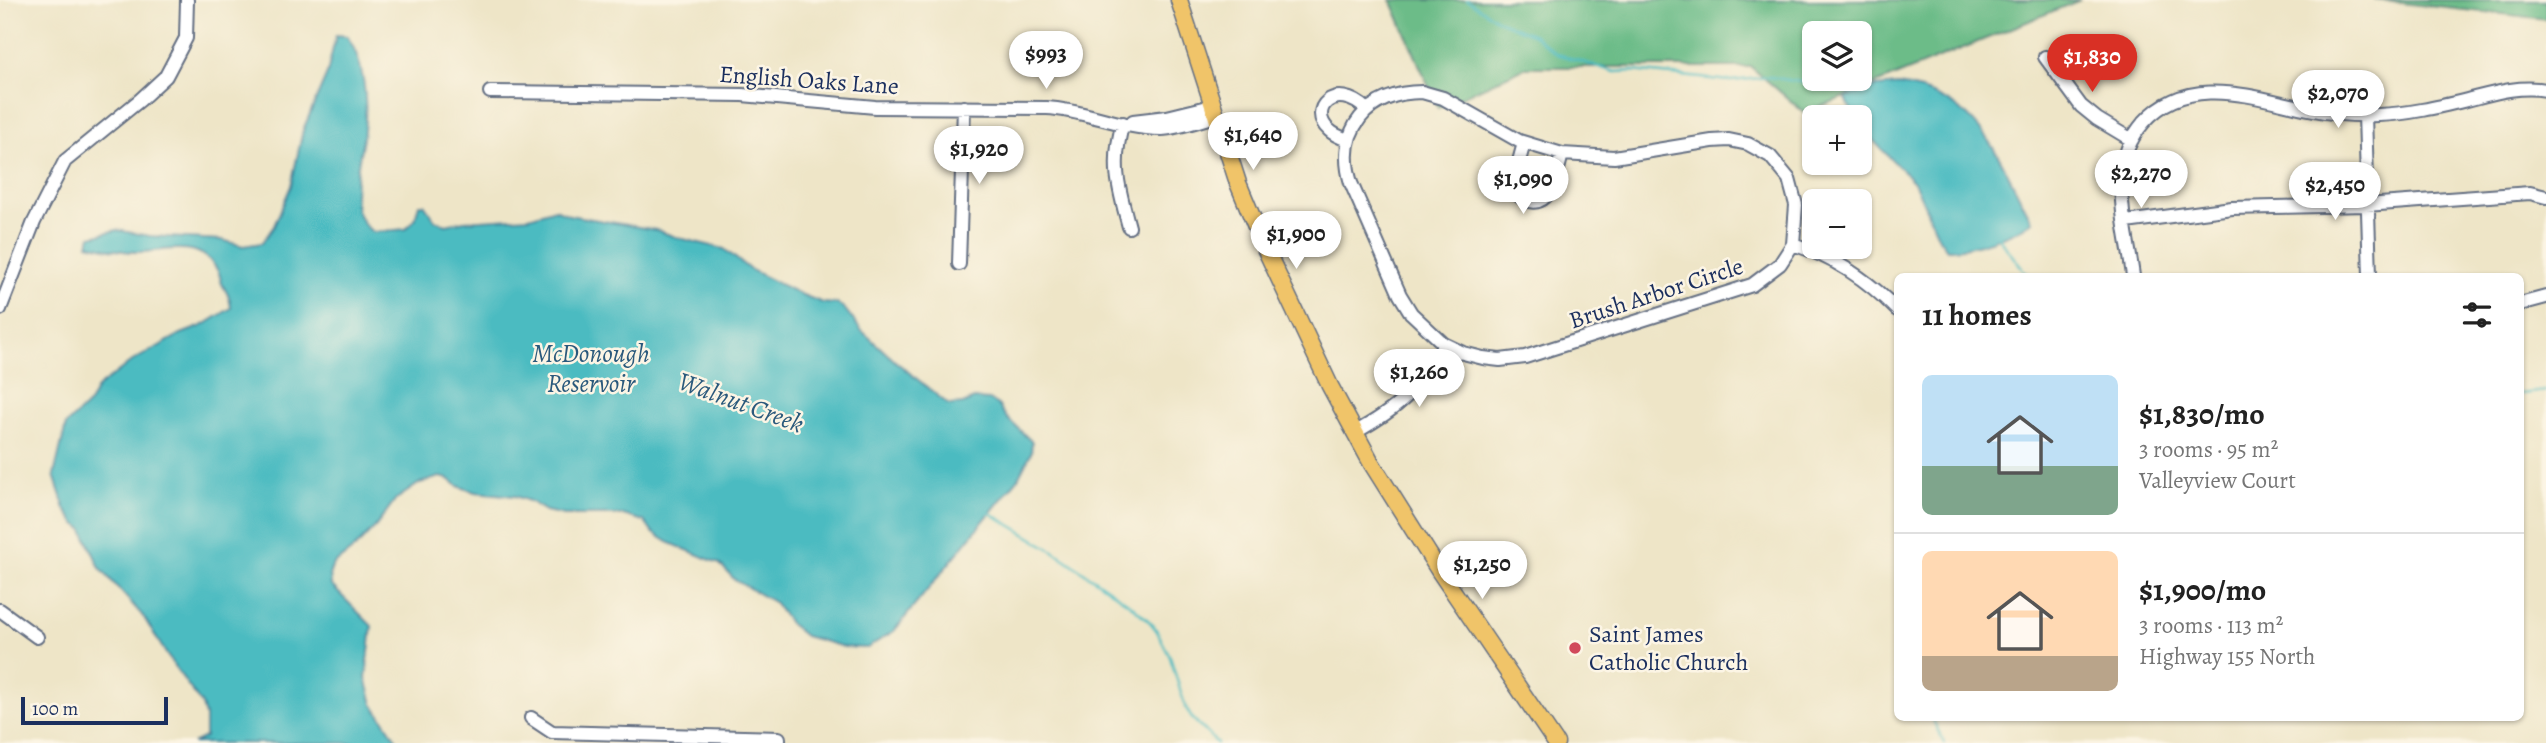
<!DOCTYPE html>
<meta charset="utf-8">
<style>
body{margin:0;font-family:Alegreya,serif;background:#f6f6f6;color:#222;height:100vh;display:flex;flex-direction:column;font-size:26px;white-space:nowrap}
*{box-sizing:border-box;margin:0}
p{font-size:23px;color:#767676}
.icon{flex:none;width:38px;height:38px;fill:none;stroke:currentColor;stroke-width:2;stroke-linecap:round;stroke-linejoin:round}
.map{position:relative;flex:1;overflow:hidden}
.details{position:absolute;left:1894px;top:273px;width:630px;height:448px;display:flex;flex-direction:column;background:#fff;border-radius:10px;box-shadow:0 2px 5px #0004}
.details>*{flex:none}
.buttons{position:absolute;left:1802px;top:21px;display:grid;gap:14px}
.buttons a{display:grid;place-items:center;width:70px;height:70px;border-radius:10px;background:#fff;box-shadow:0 2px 5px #0004;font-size:35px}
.scale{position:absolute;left:21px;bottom:18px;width:147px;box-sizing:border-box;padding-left:7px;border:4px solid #1b2f5e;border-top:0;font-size:19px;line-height:24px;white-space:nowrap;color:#1b2f5e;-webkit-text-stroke:5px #fcf5e5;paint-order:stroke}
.price{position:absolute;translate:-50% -60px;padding:0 16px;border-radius:24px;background:#fff;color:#222;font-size:23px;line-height:46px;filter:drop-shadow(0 2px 4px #0008)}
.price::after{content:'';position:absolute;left:50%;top:42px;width:21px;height:16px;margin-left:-10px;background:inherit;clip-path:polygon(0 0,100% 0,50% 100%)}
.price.on{background:#d93025;color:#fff}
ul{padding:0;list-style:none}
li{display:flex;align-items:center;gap:21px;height:175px;padding:0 28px}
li+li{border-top:2px solid #e0e0e0}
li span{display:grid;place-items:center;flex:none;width:196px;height:140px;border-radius:10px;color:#555}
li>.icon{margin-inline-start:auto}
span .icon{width:84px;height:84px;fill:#fffc;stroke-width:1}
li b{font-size:30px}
h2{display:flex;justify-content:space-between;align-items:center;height:84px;padding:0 28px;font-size:30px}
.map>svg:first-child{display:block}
.forest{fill:#6cbc88;stroke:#447673;stroke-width:2;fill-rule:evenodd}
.water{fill:#4cbbc1;stroke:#347590;stroke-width:2}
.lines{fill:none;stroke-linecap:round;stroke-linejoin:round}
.stream{stroke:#4cbbc1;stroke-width:2.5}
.minor-casing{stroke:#656f83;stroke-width:16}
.major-casing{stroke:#656f83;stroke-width:19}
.minor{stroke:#fff;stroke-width:12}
.major{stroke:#f0c469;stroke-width:16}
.poi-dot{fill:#d1495b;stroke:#fcf5e5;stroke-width:2.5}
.labels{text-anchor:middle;stroke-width:5;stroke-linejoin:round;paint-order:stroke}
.street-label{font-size:24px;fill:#1b2f5e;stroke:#fcf5e5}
.poi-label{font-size:24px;fill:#1b2f5e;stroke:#fcf5e5;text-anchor:start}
.water-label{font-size:26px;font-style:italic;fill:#2a597c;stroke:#fcf5e5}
</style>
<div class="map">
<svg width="2546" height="743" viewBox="0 0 2546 743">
<rect width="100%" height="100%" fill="#fcf5e5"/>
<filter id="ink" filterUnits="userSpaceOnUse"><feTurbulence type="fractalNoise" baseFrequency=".0143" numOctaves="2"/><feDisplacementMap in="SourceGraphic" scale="14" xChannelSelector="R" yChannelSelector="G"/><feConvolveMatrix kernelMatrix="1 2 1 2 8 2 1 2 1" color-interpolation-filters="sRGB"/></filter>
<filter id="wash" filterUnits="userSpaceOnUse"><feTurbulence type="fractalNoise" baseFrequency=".00686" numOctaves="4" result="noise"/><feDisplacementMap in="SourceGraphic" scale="28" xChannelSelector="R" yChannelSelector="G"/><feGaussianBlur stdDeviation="1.57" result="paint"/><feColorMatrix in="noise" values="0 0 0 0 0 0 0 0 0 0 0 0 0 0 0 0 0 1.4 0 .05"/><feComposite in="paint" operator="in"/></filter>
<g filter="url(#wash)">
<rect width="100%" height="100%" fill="#eee5c7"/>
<!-- forest -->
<path class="forest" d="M1391 0H2080L1805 113 1751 67H1526L1438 108ZM1815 33H1860V79H1815Z
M2374 0H2546V19Z"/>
<!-- water -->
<path class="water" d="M336 35 347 36C364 61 368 100 364 130 361 161 341 210 373 232L406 229 415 219 419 204H424L435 220 446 225 464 221 529 217 555 209 569 215 656 230 679 238 724 249 749 269 800 294 823 303 837 304 844 308 861 330 895 361 949 405 963 404 974 399 989 400 998 405 1007 418 1032 442 1031 453 1017 480 894 631 867 648 844 647 805 636 790 624 775 603 735 580 720 564 668 542 652 532 644 521 623 515H564L546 511 529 501 515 496 475 492 458 486 449 479 440 477 420 483 395 500 376 526 356 547 333 565 330 572 331 585 372 626 366 678 373 704 399 743H193L205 737V716L202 705 170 660 143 616 100 568 82 528 75 523 65 509 54 475 66 425 90 402 97 388 129 363 181 334 202 326 231 308C230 297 227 293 222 284 221 281 220 277 219 273 200 237 168 252 137 252 120 252 104 248 88 244L91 236 117 230 150 236 222 240 243 246 262 243 274 226 291 186 303 130 327 74Z
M1898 85C1981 97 1997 156 2032 221 2015 235 1969 250 1947 249L1939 238 1914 182 1860 127V117H1854L1846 98 1875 87Z"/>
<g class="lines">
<!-- stream -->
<path class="stream" d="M1467 0 1498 20 1534 35 1557 54 1615 72 1633 71 1731 81 1770 77 1836 88 1855 94
M1998 237 2028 276
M2520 394 2546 391
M990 513 1052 550 1131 605 1150 622 1157 631 1170 657 1185 706 1191 717 1217 743
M1932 718 1944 743"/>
</g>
</g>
<g filter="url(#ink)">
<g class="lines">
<!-- minor casing -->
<g class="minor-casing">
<path id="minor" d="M2045 57 2081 106 2097 119 2132 140
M490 92 742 95 875 107 1047 108C1085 110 1122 129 1161 129 1179 128 1197 121 1215 116
M1422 92 1443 98 1519 141 1562 154 1614 157 1712 141 1729 140 1748 144 1770 156 1789 179 1796 205 1793 244 1780 264 1752 285 1525 357 1500 360 1483 358 1463 353 1444 344 1411 313 1400 295 1351 183C1335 130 1368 92 1422 92Z
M2365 115 2370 276
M1133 121 1167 117 1212 106
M1123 123C1111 163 1118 187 1129 227
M1348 140C1342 138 1334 135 1329 130 1307 111 1334 79 1367 110
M1524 143 1513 183C1514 190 1518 197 1526 200 1552 210 1557 171 1562 154
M2126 222 2232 208 2366 205 2530 193 2546 197
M1793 244C1833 257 1868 280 1897 310
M959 264 964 107
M2133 276C2129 245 2119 207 2122 176 2123 156 2131 137 2144 122 2188 72 2254 98 2309 109 2332 114 2355 116 2378 115 2409 114 2438 107 2467 100 2494 93 2519 85 2546 90
M2520 304 2546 297
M0 309 34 222 65 161 140 100 166 76 186 38 187 0
M1354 433C1403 406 1415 392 1444 344
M0 610 37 637
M531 718 552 732 779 738V743"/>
</g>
<!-- major casing -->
<g class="major-casing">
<path id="major" d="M1179 0 1238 183 1265 248 1330 386 1372 464 1440 572 1556 743"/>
</g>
<!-- minor -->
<use href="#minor" class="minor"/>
<!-- major -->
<use href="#major" class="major"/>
</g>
</g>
<!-- markers -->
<circle class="poi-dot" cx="1575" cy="648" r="7"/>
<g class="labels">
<!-- street labels -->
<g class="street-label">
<text transform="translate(809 80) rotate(4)" y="8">English Oaks Lane</text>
<text transform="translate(1656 293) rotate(-18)" y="8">Brush Arbor Circle</text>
</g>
<!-- poi labels -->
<g class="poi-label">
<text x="1589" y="642">Saint James<tspan x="1589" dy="28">Catholic Church</tspan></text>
</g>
<!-- water labels -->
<g class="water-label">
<text x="591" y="362">McDonough<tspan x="591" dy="30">Reservoir</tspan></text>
<text transform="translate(741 402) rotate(20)" y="9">Walnut Creek</text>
</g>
</g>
</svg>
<div class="buttons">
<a><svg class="icon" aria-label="layers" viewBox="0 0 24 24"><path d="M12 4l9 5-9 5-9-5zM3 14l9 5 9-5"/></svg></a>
<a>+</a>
<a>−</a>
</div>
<div class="scale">100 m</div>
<b class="price" style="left:1046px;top:91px">$993</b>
<b class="price on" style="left:2092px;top:94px">$1,830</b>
<b class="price" style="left:2338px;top:130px">$2,070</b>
<b class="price" style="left:1253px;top:172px">$1,640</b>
<b class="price" style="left:979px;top:186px">$1,920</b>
<b class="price" style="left:2141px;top:210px">$2,270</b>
<b class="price" style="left:1523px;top:216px">$1,090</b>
<b class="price" style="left:2335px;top:222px">$2,450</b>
<b class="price" style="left:1296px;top:271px">$1,900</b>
<b class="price" style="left:1419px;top:409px">$1,260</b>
<b class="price" style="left:1482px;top:601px">$1,250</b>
<section class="details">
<h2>11 homes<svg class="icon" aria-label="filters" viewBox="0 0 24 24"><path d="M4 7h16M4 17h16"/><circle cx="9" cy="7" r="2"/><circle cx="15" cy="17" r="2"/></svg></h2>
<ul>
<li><span style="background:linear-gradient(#bfe0f5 65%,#7fa58c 0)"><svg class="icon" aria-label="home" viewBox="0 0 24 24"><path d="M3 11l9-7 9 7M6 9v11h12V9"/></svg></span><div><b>$1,830/mo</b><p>3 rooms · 95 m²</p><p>Valleyview Court</p></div></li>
<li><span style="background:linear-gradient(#ffd9b3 75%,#b9a48a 0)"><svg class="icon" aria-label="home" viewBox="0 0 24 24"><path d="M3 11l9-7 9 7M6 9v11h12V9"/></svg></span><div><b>$1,900/mo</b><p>3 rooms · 113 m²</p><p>Highway 155 North</p></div></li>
</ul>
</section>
</div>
